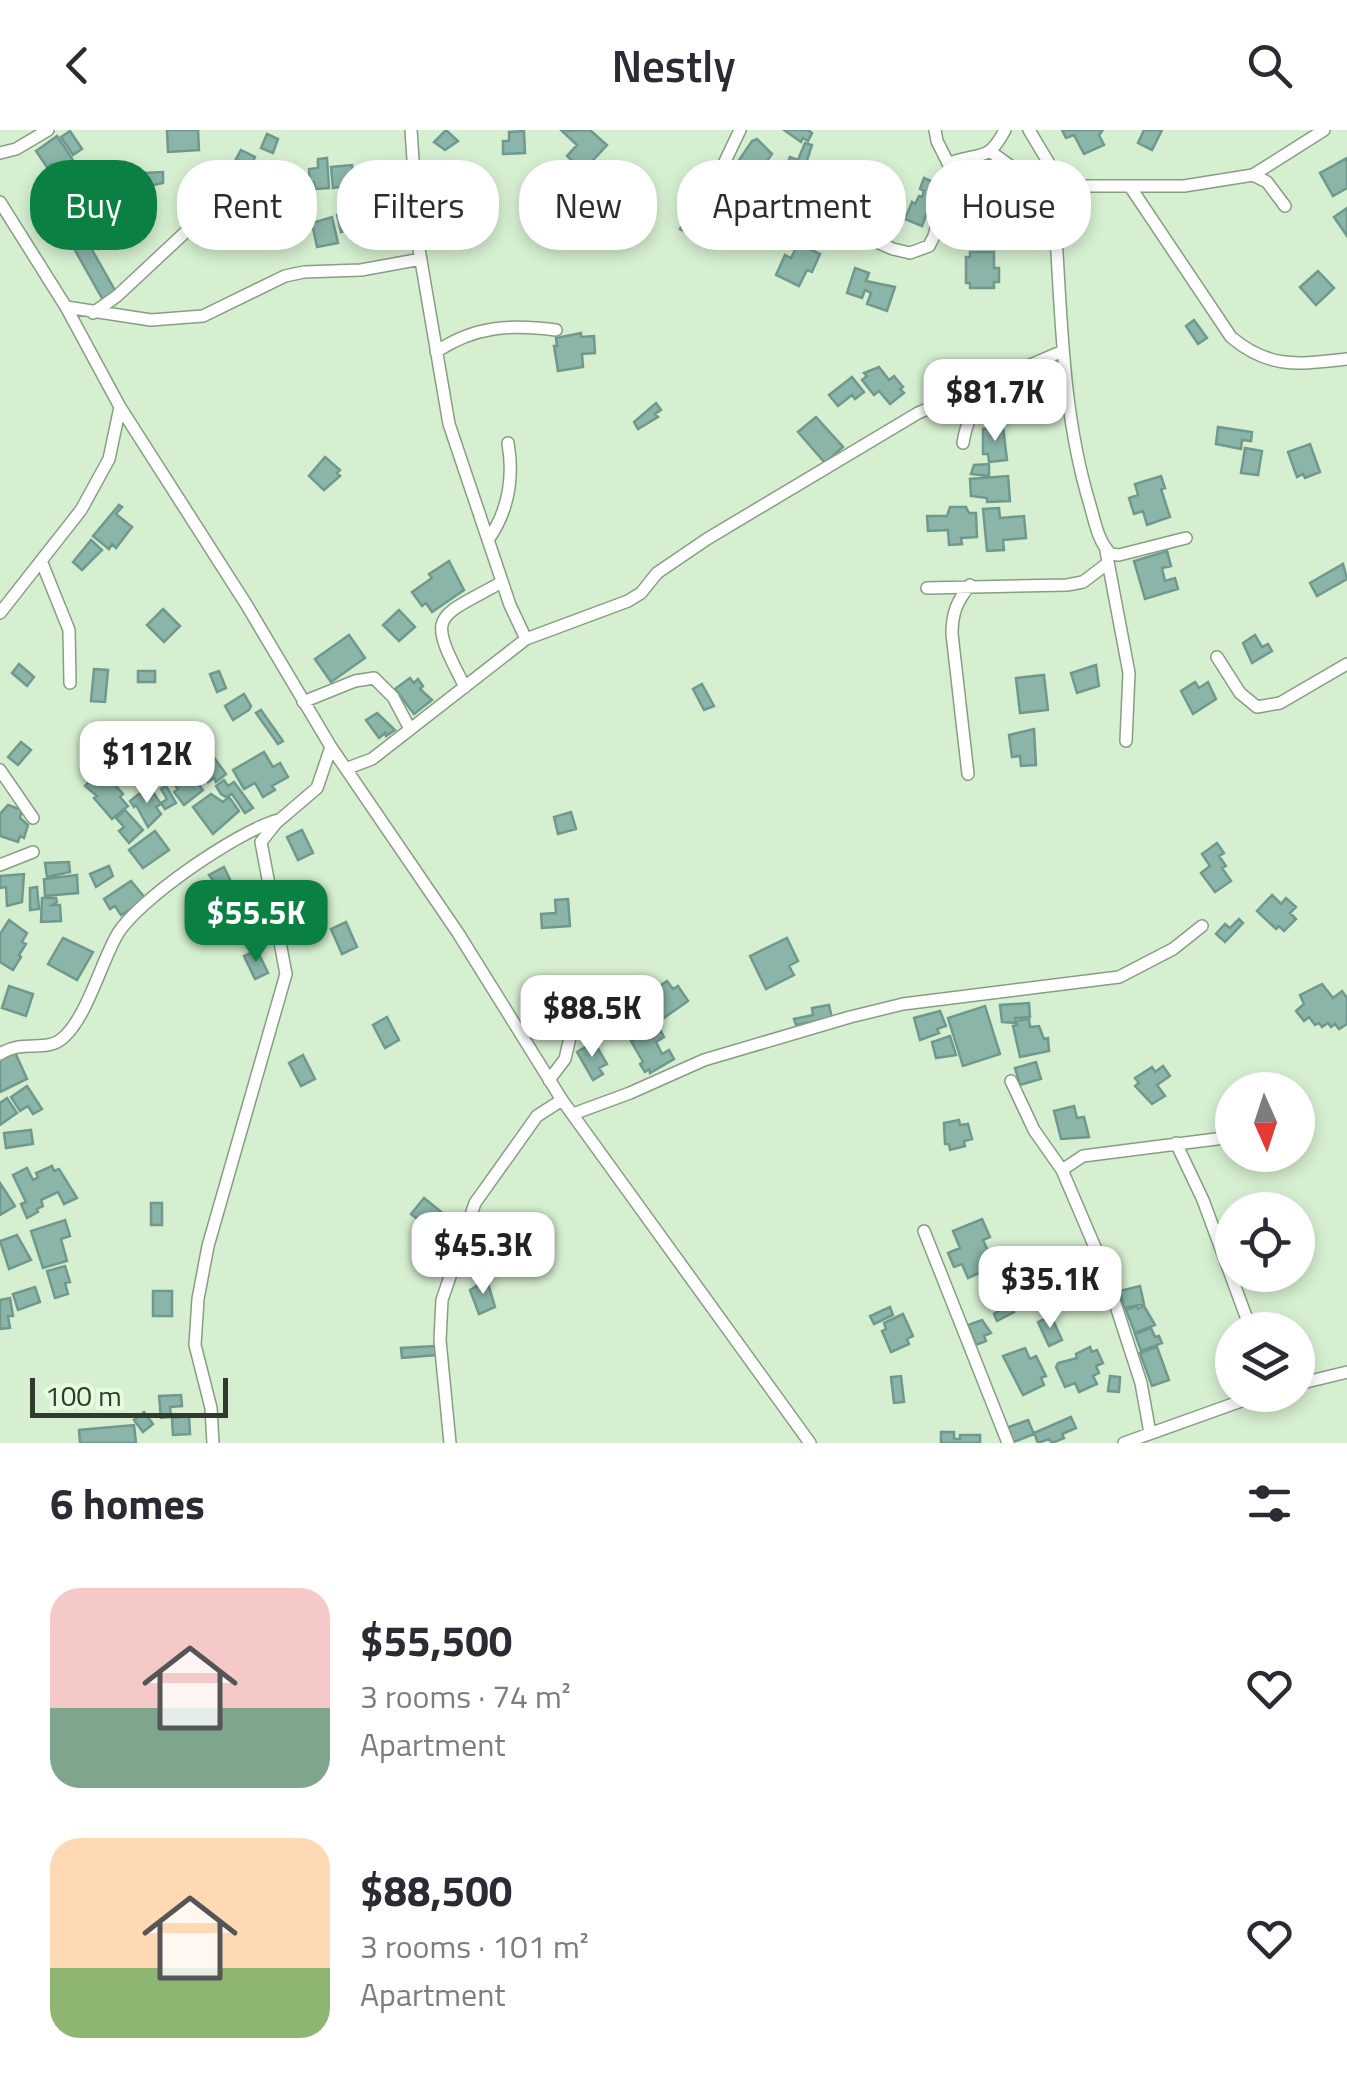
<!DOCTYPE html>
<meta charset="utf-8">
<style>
body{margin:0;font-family:"Titillium Web",sans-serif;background:#f7f7f7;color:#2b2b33;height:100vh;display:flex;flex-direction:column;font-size:38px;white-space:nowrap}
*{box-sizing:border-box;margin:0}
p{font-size:32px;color:#7c7c81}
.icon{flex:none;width:55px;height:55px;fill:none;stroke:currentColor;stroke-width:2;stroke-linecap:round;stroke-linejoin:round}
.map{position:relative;height:1313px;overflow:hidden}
.side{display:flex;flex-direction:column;background:#fff;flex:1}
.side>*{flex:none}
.hud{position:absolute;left:30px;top:30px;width:1288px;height:90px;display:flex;gap:20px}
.needle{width:65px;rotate:177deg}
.fabs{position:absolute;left:1215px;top:942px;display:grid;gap:20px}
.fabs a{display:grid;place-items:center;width:100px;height:100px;border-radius:50%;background:#fff;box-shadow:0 5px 15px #0003;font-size:50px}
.scale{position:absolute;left:30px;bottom:25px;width:198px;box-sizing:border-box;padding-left:10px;border:5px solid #303a2f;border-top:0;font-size:28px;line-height:35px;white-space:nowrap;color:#303a2f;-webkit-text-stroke:8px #e3fdde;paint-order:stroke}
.price{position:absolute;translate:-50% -85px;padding:0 22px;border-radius:20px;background:#fff;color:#222;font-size:32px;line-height:65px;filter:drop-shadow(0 2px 5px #0008)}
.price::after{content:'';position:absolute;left:50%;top:60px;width:30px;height:22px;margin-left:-15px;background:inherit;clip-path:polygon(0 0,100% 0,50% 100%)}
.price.active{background:#0b8043;color:#fff}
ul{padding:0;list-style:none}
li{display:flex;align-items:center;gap:30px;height:250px;padding:0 50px}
li span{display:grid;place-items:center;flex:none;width:280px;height:200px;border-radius:30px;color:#555}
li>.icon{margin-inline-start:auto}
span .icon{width:120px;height:120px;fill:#fffc;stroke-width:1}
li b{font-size:42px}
h2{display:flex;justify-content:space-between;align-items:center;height:120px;padding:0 50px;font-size:42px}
.tag{padding:0 35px;border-radius:40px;background:#fff;box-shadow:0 5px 15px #0003;font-size:35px;line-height:90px}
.tag.active{background:#0b8043;color:#fff}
header{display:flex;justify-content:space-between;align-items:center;height:130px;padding:0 50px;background:#fff;font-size:45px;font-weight:600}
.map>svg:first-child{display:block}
.building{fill:#8ab5a8;stroke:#70998e;stroke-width:2.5}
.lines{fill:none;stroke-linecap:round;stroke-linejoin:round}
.street-casing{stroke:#879e83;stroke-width:14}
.street{stroke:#fff;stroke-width:11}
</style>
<header><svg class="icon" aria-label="back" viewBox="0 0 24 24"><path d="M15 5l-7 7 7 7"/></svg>Nestly<svg class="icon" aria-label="search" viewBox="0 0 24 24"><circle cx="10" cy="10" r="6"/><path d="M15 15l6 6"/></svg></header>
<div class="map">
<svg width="1347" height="1313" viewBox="0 0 1347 1313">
<rect width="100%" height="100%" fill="#d6efd1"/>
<!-- building -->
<path class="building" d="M167 0H198L199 20 168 22Z
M446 0 458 11 445 20 434 12Z
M590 0 607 15 583 41 567 26 577 15 562 1Z
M784 0H808L812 3 808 11 803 8 801 12Z
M1062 0H1103L1099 5 1104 15 1084 24 1074 5 1066 8Z
M1144 0H1162L1152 20 1138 13Z
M70 1 82 19 73 25 61 7Z
M524 1 525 23 503 24V11H509V2Z
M267 4 278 9 273 23 261 18Z
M57 6 82 44 70 52H65L52 34 47 37 36 21Z
M757 9 772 24 760 41 753 36 750 41 737 33 752 11Z
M805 13 812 15 799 54 804 56 798 72 775 63 790 27 798 30Z
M241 20 255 27 251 36 236 29Z
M327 28 329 58 315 59 314 52H310L309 39 318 38V29Z
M1347 28V58L1333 66 1320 43Z
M352 35 354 54 333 58 331 37Z
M163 42V53L144 57V43Z
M924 48 938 54 922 96 905 89 912 72 915 74 919 66 922 67 924 61 920 59Z
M260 50 262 64 237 66 235 52Z
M262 66 263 75 246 77 245 67Z
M695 72 707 78 710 73 722 79 719 85 730 91 714 118 680 99Z
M1347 78V106L1334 87Z
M349 82 352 99 341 102 337 85Z
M71 83 116 162 103 170 58 90Z
M332 87 338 113 317 117 312 93Z
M798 114 820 124 812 142 807 140 799 156 776 145 785 125 791 128Z
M970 122H994V138H999V152H994V158H970V153H966V127H970Z
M855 138 869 143 866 151 895 157 887 181 867 174 871 163 865 160 862 168 847 163Z
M1318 141 1334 158 1316 175 1300 157Z
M1194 190 1207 208 1198 214 1186 196Z
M581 203V207L594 206 595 223 582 224 583 237 558 241 554 216H557L556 208Z
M879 237 889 250 894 246 903 257 900 259 904 263 890 274 879 261 874 265 862 250 867 246 864 243Z
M852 247 864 262 855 269 852 265 838 276 829 265Z
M656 273 661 280 655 284 658 287 638 299 634 292Z
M816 287 843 317 825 333 798 302Z
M1003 297 1007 330 989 332 988 324H983V299Z
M1218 297 1252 302 1251 311 1242 310 1241 319 1216 314Z
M1310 314 1320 342 1305 348 1303 344 1297 347 1288 322Z
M1245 318 1262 321 1258 345 1241 343Z
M325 327 340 340 337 343 340 346 324 360 309 346Z
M989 334V346L971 344 974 335Z
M1008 346 1010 371 987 372V368L971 366 970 349Z
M1161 346 1165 358 1161 359 1170 387 1147 395 1143 381 1134 384 1129 368 1138 365 1135 354Z
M119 375 122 377 116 384 132 397 116 418 112 414 109 419 93 406Z
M950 377H966L969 383H976L977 407 961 408 962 414 949 415 948 400 928 401 927 386H947Z
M999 378 1000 388 1024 386 1026 408 1003 410 1004 420 987 421 983 379Z
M91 410 102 420 82 440 73 432Z
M1167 421 1171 436 1162 438 1165 451 1175 448 1178 459 1145 469 1134 431Z
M449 431 464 460 432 482 426 473 422 476 412 462 432 448 429 444Z
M1343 434 1347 449 1317 466 1310 453Z
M163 479 180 496 164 512 147 495Z
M399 480 415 497 399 511 383 495Z
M349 505 365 528 331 552 315 529Z
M1255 505 1262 517 1268 514 1272 521 1252 533 1243 513Z
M19 534 34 547 27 556 12 543Z
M1096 535 1099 556 1077 563 1071 543Z
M94 539 108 540 105 572 91 571Z
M138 541H155V552H138Z
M219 541 226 558 217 562 210 544Z
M1044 545 1048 580 1020 583 1016 548Z
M410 548 414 553 418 549 423 556 420 559 432 570 414 584 395 559Z
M1195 552 1199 558 1208 552 1216 569 1193 584 1181 561Z
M702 554 714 576 704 580 693 559Z
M244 564 251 576 249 580 233 590 225 576Z
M261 580 283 611 278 614 256 583Z
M377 583 395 600 386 606 385 603 379 608 366 590Z
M134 598 140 606 126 617 119 609Z
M1034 599 1036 635 1021 636 1020 626 1012 627 1009 605Z
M21 612 31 620 18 635 8 627Z
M207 618 226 644 216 652 214 648 208 652 194 633Z
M264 622 273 637 280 633 288 647 272 656 275 660 263 667 255 653 244 659 233 640Z
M183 625 190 632 177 644 170 638Z
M101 639 123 664 120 667 128 676 112 689 94 668 97 666 85 656Z
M192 646 203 660 184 675 174 662 178 659 174 654 178 651 181 655Z
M224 650 228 656 234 652 253 678 245 683 232 664 226 667 221 664 216 656Z
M149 656 161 674 156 677 161 684 148 697 136 675 134 677 130 671Z
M166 656 176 673 165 679 161 673 167 669 161 659Z
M211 664 223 672 229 667 239 681 213 704 193 677Z
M8 675 22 680 20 688 28 695 24 708 20 706 18 712 0 706V684Z
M125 680 143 700 129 713 119 701 124 697 116 688Z
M571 682 576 699 558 704 554 687Z
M302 700 313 723 298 730 287 707Z
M155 701 169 720 143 738 129 720Z
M1217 713 1224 723 1219 726 1226 736 1222 738 1231 751 1215 762 1201 743 1210 736 1202 724Z
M69 732 70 742 47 747 45 733Z
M109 736 113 746 96 757 90 744Z
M224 737 235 760 224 766 209 745Z
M24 744 22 772 7 776 6 757 0 758V746Z
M77 745 78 763 45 766 44 749Z
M131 751 146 769 121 785 115 776 110 779 104 769Z
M37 757 39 779 30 780V758Z
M1272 765 1281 774 1286 768 1296 777 1290 783 1296 789 1284 801 1279 796 1276 799 1257 781Z
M42 768H56L57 772 52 775H60L61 791 41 792Z
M568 769 570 796 542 798 541 784 556 783 555 770Z
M1239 789 1243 793 1225 812 1216 804 1225 794 1230 798Z
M9 790 27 803 22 812 26 814 19 825 21 827 13 840 0 832V804Z
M346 792 357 817 342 824 331 799Z
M63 808 93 822 77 850 48 834Z
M787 808 798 831 789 836 794 845 766 859 750 826Z
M257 820 268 843 255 849 244 826Z
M667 851 673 859 678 856 688 871 661 890 645 866Z
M1322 854 1333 868 1342 861 1347 868V894L1339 899 1335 894 1331 897 1328 893 1322 897 1319 893 1315 895 1309 887 1304 891 1296 881 1304 874 1300 865Z
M9 856 33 864 26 886 2 878Z
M1029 873 1030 887 1015 888 1016 893 1002 892 1000 875Z
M644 875 656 895 647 900 640 902 638 898 632 901 625 888Z
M829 875 832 888 796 895 794 889 813 885 812 878Z
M985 876 1000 924 963 936 948 888Z
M940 881 946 896 937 899 939 903 920 910 914 888Z
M387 887 399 910 385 918 373 895Z
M1029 889 1030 897 1039 896 1044 909 1048 908 1049 921 1020 927 1013 896 1017 895 1016 891Z
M659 898 664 907 656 912 662 924 669 920 674 929 650 943 649 939 645 942 640 934 643 932 631 911Z
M950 906 956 925 936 928 932 912Z
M594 912 607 934 599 938 603 944 593 950 577 922Z
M14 920 27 949 0 962V929Z
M303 925 315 949 301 956 289 933Z
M1036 932 1041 949 1020 955 1015 938Z
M1163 936 1170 946 1157 955 1165 966 1152 974 1135 956 1139 953 1135 948 1152 937 1155 942Z
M27 956 42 979 33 984 28 976 20 981 11 967Z
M7 968 17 983 0 995V973Z
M1074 976 1077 988 1084 987 1089 1007 1061 1009 1054 981Z
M959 990 960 995 968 994 972 1009 964 1011 965 1016 950 1020 949 1014H945L944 993Z
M31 1000 33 1014 6 1018 4 1003Z
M52 1036 54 1041 59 1039 77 1068 64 1074 58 1062 41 1070 43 1076 37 1079 38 1082 27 1088 21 1074 26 1072 13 1045 27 1038 33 1050 38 1047 36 1043Z
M0 1053 15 1076 0 1085Z
M424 1068 451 1090 439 1106 411 1084Z
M151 1073H162V1095H151Z
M982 1089 990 1107 983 1110 995 1136 968 1148 962 1134 954 1137 948 1123 960 1118 953 1101Z
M65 1090 70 1106 61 1109 67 1131 43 1138 31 1101Z
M17 1105 31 1130 9 1139 0 1111Z
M65 1136 70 1152 65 1153 68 1164 55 1168 47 1141Z
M487 1150 495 1177 479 1184 470 1160Z
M1140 1156 1144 1174 1124 1178 1120 1161Z
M35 1157 40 1172 18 1180 13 1164Z
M153 1161H172V1186H153Z
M10 1168 13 1186H8L10 1198 0 1199V1170Z
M1010 1173 1014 1182 997 1191 994 1184Z
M1137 1176 1138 1179 1144 1176 1155 1195 1135 1203 1126 1180Z
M890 1177 893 1185 874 1194 870 1186Z
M903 1184 913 1206 907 1209 909 1214 891 1222 882 1201 886 1199 884 1193Z
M1051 1186 1062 1210 1049 1216 1038 1192Z
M982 1190 991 1203 984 1206 986 1211 976 1215 968 1195Z
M1151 1198 1155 1207 1159 1206 1162 1213 1141 1221 1135 1204Z
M435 1216 436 1225 402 1228 401 1218Z
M1090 1217 1092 1222 1097 1220 1103 1233 1096 1236 1099 1243 1093 1246 1097 1254 1079 1262 1075 1253 1065 1257 1056 1237 1058 1233 1077 1228 1076 1224Z
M1157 1217 1169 1250 1152 1256 1140 1223Z
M1025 1218 1030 1229 1036 1226 1046 1246 1041 1248 1044 1255 1023 1265 1003 1226Z
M901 1246 904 1272 894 1273 891 1247Z
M1110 1246 1120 1247 1119 1262 1108 1261Z
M181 1265 182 1276 170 1277 171 1287 161 1288 159 1266Z
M144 1282 153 1294 143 1302 134 1290Z
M189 1286 190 1304 173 1305 172 1288Z
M1071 1287 1076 1298 1062 1304 1064 1308 1052 1313 1049 1309 1038 1313 1034 1303Z
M1028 1290 1034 1304 1011 1313 1006 1298Z
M134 1295 136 1313H80L79 1300Z
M941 1302H954V1309H960V1305H980V1313H941Z"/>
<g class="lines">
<!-- street casing -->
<g class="street-casing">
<path id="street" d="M411 0 419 119 449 294 510 475 526 509
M740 0 719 44 893 119 910 123 929 116 934 106 953 32C982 22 988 32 1005 0
M935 0 937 11 950 37
M1029 0 1050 35 1070 54
M991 22 1023 45 1074 56H1184L1253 45 1267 52 1285 76
M0 23 16 19 48 0
M1253 45 1324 0
M1052 53C1062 161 1058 270 1090 375 1095 392 1098 412 1111 424L1119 425 1186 408
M1131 58 1231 207C1270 240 1300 234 1347 229
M0 72 66 177 120 277 246 474 331 617 458 803 562 970 810 1313
M66 177 151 190 203 186 285 146 304 142 361 140 421 129
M93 183 117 166 207 82
M436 222C474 196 511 194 556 200
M963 313C968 281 980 274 998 250
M488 410C509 380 514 348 508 313
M1106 421 1129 543 1126 611
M42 433 69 500 70 553
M927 458 1067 455 1083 452 1108 433
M0 483 81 380 109 329 120 277
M1217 527 1240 563 1257 577 1280 573 1347 534
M465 557C426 482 434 490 502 452
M303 572 355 551 374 548 393 567 410 599
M348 638 372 629 526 509 628 471 641 463 657 443 707 409 918 283 1063 221
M0 640 33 688
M968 644 952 504C952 483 957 471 970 455
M0 735 33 722
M0 924C24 908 46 924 64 907 87 886 101 833 117 805 137 770 238 701 278 690
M549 950 565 929 573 894 586 886H621
M1011 951 1034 1000 1062 1040 1103 1136 1141 1253 1150 1303
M573 984 630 963 704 930 850 887 903 874 1119 847 1173 819 1202 796
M1298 999 1307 997
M1176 1013 1203 1070 1251 1200
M1062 1040 1083 1026 1232 1007
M924 1101 1008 1313
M1298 1254 1347 1242
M213 1313 211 1278 195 1215 198 1169 208 1116 286 844 261 712 276 693 317 658 331 617
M450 1313 440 1210 442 1170 475 1073 537 986 562 970
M1124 1313 1258 1265"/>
</g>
<!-- street -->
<use href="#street" class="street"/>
</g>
</svg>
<div class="fabs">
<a><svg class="needle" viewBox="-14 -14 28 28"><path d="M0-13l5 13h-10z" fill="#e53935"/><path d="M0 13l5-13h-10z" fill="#7c7c81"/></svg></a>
<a><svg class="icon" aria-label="locate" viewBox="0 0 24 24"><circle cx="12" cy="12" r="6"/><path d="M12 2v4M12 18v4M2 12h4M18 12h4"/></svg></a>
<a><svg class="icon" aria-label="layers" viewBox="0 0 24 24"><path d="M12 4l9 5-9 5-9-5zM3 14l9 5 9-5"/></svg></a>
</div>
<div class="scale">100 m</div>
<b class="price" style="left:995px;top:314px">$81.7K</b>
<b class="price" style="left:147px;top:676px">$112K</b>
<b class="price active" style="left:256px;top:835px">$55.5K</b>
<b class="price" style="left:592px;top:930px">$88.5K</b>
<b class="price" style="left:483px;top:1167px">$45.3K</b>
<b class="price" style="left:1050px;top:1201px">$35.1K</b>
<div class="hud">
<a class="tag active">Buy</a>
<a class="tag">Rent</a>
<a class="tag">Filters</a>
<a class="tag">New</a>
<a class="tag">Apartment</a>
<a class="tag">House</a>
</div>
</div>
<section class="side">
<h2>6 homes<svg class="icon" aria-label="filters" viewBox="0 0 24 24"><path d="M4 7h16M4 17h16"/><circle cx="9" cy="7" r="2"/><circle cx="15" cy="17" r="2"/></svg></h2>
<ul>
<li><span style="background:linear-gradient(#f6c9c9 60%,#7fa58c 0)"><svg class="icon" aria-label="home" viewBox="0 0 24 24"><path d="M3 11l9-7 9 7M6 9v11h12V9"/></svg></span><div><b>$55,500</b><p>3 rooms · 74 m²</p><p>Apartment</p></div><svg class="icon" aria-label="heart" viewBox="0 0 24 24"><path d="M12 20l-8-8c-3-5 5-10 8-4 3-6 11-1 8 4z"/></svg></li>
<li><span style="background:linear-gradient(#ffd9b3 65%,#8fb573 0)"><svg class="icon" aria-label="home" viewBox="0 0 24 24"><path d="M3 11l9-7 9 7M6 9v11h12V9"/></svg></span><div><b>$88,500</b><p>3 rooms · 101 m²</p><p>Apartment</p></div><svg class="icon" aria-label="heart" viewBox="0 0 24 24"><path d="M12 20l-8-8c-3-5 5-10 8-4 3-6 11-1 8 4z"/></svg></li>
</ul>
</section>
